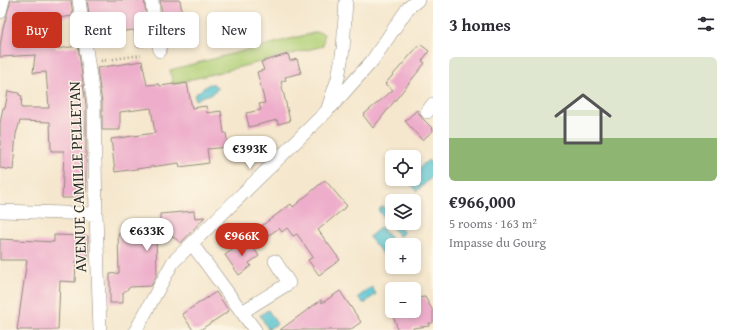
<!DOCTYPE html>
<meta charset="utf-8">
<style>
body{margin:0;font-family:"Gentium Book Plus",serif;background:#f2f2f3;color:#2b2b33;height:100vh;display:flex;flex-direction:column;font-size:15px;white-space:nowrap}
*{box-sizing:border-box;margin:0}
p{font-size:13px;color:#7c7c81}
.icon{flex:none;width:22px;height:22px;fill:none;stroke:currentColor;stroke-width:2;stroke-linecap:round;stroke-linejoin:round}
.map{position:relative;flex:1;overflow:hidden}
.side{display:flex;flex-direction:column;background:#fff;width:300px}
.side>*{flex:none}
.guide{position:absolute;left:12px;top:12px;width:361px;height:36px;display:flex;gap:8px}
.buttons{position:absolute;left:385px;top:150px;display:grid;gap:8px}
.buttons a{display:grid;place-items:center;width:36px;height:36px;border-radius:6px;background:#fff;box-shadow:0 2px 6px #0003;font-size:20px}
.price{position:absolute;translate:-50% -34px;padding:0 9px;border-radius:14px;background:#fff;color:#222;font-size:13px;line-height:26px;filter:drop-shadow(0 1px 2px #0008)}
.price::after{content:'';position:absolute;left:50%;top:24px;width:12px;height:9px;margin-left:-6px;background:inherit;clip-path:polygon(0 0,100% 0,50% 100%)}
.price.active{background:#c8321e;color:#fff}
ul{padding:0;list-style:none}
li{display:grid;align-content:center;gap:8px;height:212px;padding:0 16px}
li+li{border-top:1px solid #e1e1e2}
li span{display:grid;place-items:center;height:124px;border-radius:6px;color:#555}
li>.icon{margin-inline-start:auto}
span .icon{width:72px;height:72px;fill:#fffc;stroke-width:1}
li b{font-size:17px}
h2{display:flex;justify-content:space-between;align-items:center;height:48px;padding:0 16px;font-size:17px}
.chip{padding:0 14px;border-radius:6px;background:#fff;box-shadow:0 2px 6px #0003;font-size:14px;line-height:36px}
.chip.active{background:#c8321e;color:#fff}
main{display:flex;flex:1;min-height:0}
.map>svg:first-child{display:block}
.green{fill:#b1d077;stroke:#6e7e51}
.water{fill:#58c4d1;stroke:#42787e}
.building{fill:#eeaecb}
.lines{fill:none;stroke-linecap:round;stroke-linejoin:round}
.minor-casing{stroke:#90897c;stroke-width:14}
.path{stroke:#90897c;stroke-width:2.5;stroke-dasharray:1 3;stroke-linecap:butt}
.minor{stroke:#fff;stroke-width:13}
.labels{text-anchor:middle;stroke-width:3;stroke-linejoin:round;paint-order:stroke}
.street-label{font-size:16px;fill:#2b2b2b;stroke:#fcf5e5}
</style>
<main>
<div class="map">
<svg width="433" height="330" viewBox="0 0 433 330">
<rect width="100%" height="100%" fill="#fcf5e5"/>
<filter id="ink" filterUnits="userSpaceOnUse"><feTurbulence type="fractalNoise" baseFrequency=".025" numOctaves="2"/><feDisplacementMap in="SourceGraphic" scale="8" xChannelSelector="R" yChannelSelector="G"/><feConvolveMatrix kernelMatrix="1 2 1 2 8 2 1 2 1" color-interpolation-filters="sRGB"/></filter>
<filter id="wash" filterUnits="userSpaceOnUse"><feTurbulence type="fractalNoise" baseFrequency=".012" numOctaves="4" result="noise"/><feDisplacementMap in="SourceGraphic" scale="16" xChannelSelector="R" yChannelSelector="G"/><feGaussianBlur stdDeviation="0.9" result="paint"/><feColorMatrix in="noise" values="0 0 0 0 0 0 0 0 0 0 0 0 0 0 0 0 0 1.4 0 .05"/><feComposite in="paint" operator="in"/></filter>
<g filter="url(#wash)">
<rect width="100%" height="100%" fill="#f5e7cd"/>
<!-- green -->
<path class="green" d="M317 32 324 34 323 46 173 84 170 70Z"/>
<!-- water -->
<path class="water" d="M209 84H214L218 89 214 91 212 94 203 96 196 100 194 95Z
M428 160 433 166V176L417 191 406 179H414V173Z
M383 206 392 217V223H397L404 233 399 236 378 210Z
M381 227 396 245H392V261L390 263 369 237Z
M372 287 376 294 367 301 366 303H363L358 297Z
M268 310 277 324 268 329 260 315Z"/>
<g id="blocks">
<!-- building -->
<path class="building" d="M11 0H71L73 16 50 19 56 49 78 46 86 105V192L79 198H62L64 151H51L50 122 20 121 16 134 13 170 0 168V123L3 108H5L8 91 19 93V95L22 96 21 108H49L46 72 33 73 35 55 0 57V46L3 28Z
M87 0H144L151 45 137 47 134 30 92 35Z
M160 0H180L184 24 173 26 175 38 166 40Z
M420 44 429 51 422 61 425 63 373 128 363 115 393 90 385 84Z
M288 54 290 61 297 59 301 73 285 77 286 80 281 82 290 121 278 124 277 120 249 127 246 113 261 110 259 104 265 103 257 72 264 70 261 62Z
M142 61 147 85 159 84 160 86 174 84V85L187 83 192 108 206 106 207 113 221 111 224 133H226L228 147 207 149 209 163 180 167 179 163 115 172 111 139 155 133 151 108 120 112V130H102V103L97 68Z
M417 110 422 118 433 129V131L422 140 405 121Z
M325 180 347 206 318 230 340 260 319 275 308 260 313 257 297 234 293 236 287 228 282 232 279 228 255 245 249 235 291 204 293 207Z
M194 211 195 218 205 217 181 243 172 236 156 237 157 274 151 286 130 287 123 293V303H110V274L119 273 118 234 141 233 140 223 160 222V214Z
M54 235 88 236V262L76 261 75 282 60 281 58 330H17L27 260H0V239L54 242Z
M248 239 259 256 249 263 251 266 239 275 225 255Z
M340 291 361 322 350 330H280L321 300 322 303Z
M216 292 229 311 200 330H193L182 314Z
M425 297 433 311V323H429V326L413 328V330H397L396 323 392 315 398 311H414V298Z"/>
</g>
</g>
<g filter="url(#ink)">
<use href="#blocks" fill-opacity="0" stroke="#90897c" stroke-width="1"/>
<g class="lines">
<!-- minor casing -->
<g class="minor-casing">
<path id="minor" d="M79 0 94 104 96 214 100 330
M152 0 153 12 160 51
M0 12 3 0
M331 107 372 61 408 8 418 0
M427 112 433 104
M0 211 96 214
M192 244 255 330
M242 312 289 283 275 261
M136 330 173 262 327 111 338 78 343 50 346 0"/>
</g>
<!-- path -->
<path class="path" d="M101 61 141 55"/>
<!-- minor -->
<use href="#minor" class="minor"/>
</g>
</g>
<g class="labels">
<!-- street labels -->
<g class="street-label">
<text transform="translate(77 177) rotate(-92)" y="6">AVENUE CAMILLE PELLETAN</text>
</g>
</g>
</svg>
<div class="buttons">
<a><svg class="icon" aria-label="locate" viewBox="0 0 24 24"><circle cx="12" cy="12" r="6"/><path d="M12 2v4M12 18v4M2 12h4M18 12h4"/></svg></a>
<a><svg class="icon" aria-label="layers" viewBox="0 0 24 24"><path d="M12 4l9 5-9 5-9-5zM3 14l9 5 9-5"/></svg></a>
<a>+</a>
<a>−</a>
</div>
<b class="price" style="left:250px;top:170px">€393K</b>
<b class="price" style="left:147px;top:252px">€633K</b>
<b class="price active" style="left:242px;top:257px">€966K</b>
<div class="guide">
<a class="chip active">Buy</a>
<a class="chip">Rent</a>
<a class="chip">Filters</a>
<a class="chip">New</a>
</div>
</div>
<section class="side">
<h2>3 homes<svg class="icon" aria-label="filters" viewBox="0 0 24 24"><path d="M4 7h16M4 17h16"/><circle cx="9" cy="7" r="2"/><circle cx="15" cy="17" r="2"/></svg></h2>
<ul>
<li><span style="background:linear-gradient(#dfe7d0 65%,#8fb573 0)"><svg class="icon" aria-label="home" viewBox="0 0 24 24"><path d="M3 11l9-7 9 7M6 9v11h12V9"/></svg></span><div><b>€966,000</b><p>5 rooms · 163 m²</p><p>Impasse du Gourg</p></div></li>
</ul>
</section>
</main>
